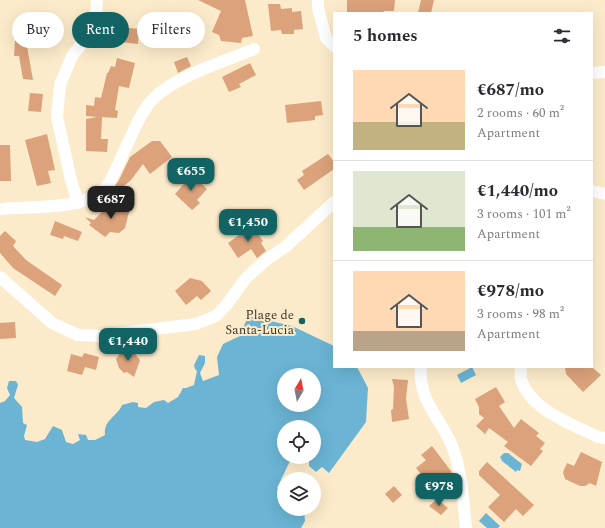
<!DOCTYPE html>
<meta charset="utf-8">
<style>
body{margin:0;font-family:Spectral,serif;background:#f2f2f3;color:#2b2b33;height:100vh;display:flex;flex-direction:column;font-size:15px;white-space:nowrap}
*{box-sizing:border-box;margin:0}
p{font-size:13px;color:#7c7c81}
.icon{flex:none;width:22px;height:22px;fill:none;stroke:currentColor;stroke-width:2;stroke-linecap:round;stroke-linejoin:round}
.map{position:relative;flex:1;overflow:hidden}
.drawer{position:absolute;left:333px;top:12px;width:260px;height:356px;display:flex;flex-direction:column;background:#fff;border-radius:0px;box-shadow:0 4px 16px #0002}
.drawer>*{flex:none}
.hud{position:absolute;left:12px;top:12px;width:261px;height:36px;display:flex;gap:8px}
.needle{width:26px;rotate:10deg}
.fabs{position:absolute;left:277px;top:368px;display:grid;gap:8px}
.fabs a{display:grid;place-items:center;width:44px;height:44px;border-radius:50%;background:#fff;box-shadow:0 4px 16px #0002;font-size:20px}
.price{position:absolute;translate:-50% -34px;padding:0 9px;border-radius:8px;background:#126363;color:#fff;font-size:13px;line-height:26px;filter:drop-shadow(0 1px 2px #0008)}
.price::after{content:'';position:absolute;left:50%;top:24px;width:12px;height:9px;margin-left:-6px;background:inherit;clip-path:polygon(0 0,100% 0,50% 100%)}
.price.on{background:#222;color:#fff}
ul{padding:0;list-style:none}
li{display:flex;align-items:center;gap:12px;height:100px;padding:0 20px}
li+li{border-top:1px solid #e1e1e2}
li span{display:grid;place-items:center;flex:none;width:112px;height:80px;border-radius:0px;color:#555}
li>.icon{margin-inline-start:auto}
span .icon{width:48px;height:48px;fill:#fffc;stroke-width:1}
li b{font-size:17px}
h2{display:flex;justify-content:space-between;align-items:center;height:48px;padding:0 20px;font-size:17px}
.tag{padding:0 14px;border-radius:18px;background:#fff;box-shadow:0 4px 16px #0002;font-size:14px;line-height:36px}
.tag.on{background:#126363;color:#fff}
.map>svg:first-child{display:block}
.water{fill:#6bb4d4;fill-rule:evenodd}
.building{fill:#dba27b}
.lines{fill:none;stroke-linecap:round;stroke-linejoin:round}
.minor{stroke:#fff;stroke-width:12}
.poi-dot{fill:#126363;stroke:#fcebca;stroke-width:1.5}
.labels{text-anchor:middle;stroke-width:4;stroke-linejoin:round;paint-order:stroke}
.poi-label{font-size:13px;fill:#3e372b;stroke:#fcebca;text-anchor:end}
</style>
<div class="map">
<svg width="605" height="528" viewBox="0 0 605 528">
<rect width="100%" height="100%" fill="#fcebca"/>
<!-- water -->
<path class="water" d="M180 24 182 47 171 48 169 25Z
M248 316 292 326 334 346V367H357L368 388 366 422 329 473 322 467 316 472 309 466V462L305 457H314V427H284V457H292L277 488 284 487V509H304L305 521 301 528H0V403L5 401 10 395 7 388 9 381H16L18 385 14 398 22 407 23 423 27 425 24 436 25 440 37 442 45 439 53 426 62 430 66 442 73 444 80 440 78 434 86 435 88 440H95L105 435C103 420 118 416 122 405L133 402 138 403V407L146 408 154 402 164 400 168 403 178 397 183 388H186L194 385 197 371 195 369 194 365 199 355 205 356V363L200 373 203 381 219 375 217 357 223 344 240 336ZM284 375H314V405H284Z
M472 367 476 375 461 383 457 375Z
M504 453H508L522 464 520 471 517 470 516 472 502 461 500 457Z
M486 513 500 526 498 528H487L479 521Z"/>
<!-- building -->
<path class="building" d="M198 0H245L253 36 242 38 241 43 221 41 219 35 212 32 221 11Z
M347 0H395L394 11H384L383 13H347Z
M421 0H434L431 13H418Z
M268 4H280L281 9 292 8V12L301 11 303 29 294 30V34H282L281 30 271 31Z
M121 27 139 29 138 44 120 42 119 40Z
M15 41H26L33 80 23 79 19 56H14Z
M187 57 191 66 178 73 174 62Z
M117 58 135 63 129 88 119 86 115 110 118 111 117 118 102 117 101 139H108L107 152 86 151V119L97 117 86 116V105L94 106 95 97 101 98 107 73H108L111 66 115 67Z
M250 63 256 75 239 84 241 87 229 92 222 77Z
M30 93 43 94 41 112 28 111Z
M321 101 323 115 315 116V120L287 123 285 105Z
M47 134 55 170 48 171 51 183 37 186 25 140Z
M152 141H160L172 157 150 174 143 164 131 180 108 199 107 198 119 180 130 157Z
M0 145H10L11 181H0Z
M328 154 334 162V169L304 190 297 180 304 175 302 171Z
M192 175 207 189 197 200 200 203 192 210 175 194Z
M111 203 130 208 125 228 119 233 110 232 105 237 89 225 91 223 85 217 94 220Z
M55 221 82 232 78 241 64 236 63 239 50 235Z
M252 226 263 241 261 243 266 251 257 258 251 249 238 258 228 243Z
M5 231 16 241 13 246 26 260 62 285 55 296 13 268 0 253V236Z
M190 278 202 281 211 291 201 300 197 296 186 305 175 291Z
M15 322 16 338 0 339V323Z
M131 349 140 360 134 377 127 372 124 373 119 368 116 359 121 352Z
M84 353 99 357 96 370 85 367 82 375 67 371 71 354 82 357Z
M565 367H592L601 375 583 392 566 374Z
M392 379 408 380 406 399 409 419 392 422 391 410 393 409 394 387Z
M496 387 505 402 499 406 514 428 521 419 539 433 536 436 545 443 540 449 543 451 531 466 504 446 508 442 489 428 485 434 476 426 484 418 479 414V407L475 399Z
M432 446 451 471 452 474 433 489 416 468 426 460 421 455Z
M581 452 602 462 596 486 590 483 585 486H580L565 479 563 472 567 463 574 466Z
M487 462 534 505 523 516 516 509 504 522 488 507 500 495 479 475V471Z
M394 486 402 495 393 503 385 494Z
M437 499 448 508 441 515 429 506Z"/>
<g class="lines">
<!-- minor -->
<path class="minor" d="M318 0V8L326 38 334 46
M592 73 605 72
M592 191 605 194
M78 203 71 180 57 117 60 85 72 56 93 30 96 16 97 0
M0 209C28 206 89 211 107 186 115 174 120 159 127 145 134 130 141 111 154 98 176 76 225 61 254 49
M0 277 52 323 78 335 98 336 196 324 216 316 227 304 246 278 266 260 285 247 334 202
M421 367C418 401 440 417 452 446 462 471 463 501 466 528
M521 367C521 371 520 376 521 379 530 410 572 424 598 437L605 438"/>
</g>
<!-- markers -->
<circle class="poi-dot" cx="302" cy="321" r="4"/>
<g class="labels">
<!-- poi labels -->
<g class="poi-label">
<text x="294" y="319">Plage de<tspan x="294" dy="15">Santa-Lucia</tspan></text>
</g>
</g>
</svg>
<div class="fabs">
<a><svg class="needle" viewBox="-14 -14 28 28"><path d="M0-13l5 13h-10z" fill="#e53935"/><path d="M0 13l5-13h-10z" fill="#7c7c81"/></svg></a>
<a><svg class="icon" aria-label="locate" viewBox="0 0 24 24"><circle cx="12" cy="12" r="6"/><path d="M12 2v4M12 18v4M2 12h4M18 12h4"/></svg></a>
<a><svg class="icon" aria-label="layers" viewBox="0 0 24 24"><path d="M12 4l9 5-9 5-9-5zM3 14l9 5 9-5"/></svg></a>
</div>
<b class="price" style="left:191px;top:192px">€655</b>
<b class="price on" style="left:111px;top:220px">€687</b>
<b class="price" style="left:248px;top:243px">€1,450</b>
<b class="price" style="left:128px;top:362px">€1,440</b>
<b class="price" style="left:439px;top:507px">€978</b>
<div class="hud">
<a class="tag">Buy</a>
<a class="tag on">Rent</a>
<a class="tag">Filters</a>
</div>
<section class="drawer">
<h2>5 homes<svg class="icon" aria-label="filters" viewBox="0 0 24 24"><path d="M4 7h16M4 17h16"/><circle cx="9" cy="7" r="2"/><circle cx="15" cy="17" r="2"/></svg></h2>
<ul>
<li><span style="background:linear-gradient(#ffd9b3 65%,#c2b280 0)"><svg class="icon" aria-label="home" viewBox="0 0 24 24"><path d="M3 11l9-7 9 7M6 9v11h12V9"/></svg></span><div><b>€687/mo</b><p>2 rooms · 60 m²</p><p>Apartment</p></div></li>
<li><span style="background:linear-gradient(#dfe7d0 70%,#8fb573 0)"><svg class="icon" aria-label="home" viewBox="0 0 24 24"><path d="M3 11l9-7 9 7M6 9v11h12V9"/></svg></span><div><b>€1,440/mo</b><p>3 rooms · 101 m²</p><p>Apartment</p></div></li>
<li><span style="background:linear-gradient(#ffd9b3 75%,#b9a48a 0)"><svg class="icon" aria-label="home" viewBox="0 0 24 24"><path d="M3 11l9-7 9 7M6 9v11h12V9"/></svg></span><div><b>€978/mo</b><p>3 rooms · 98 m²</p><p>Apartment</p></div></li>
</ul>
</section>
</div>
